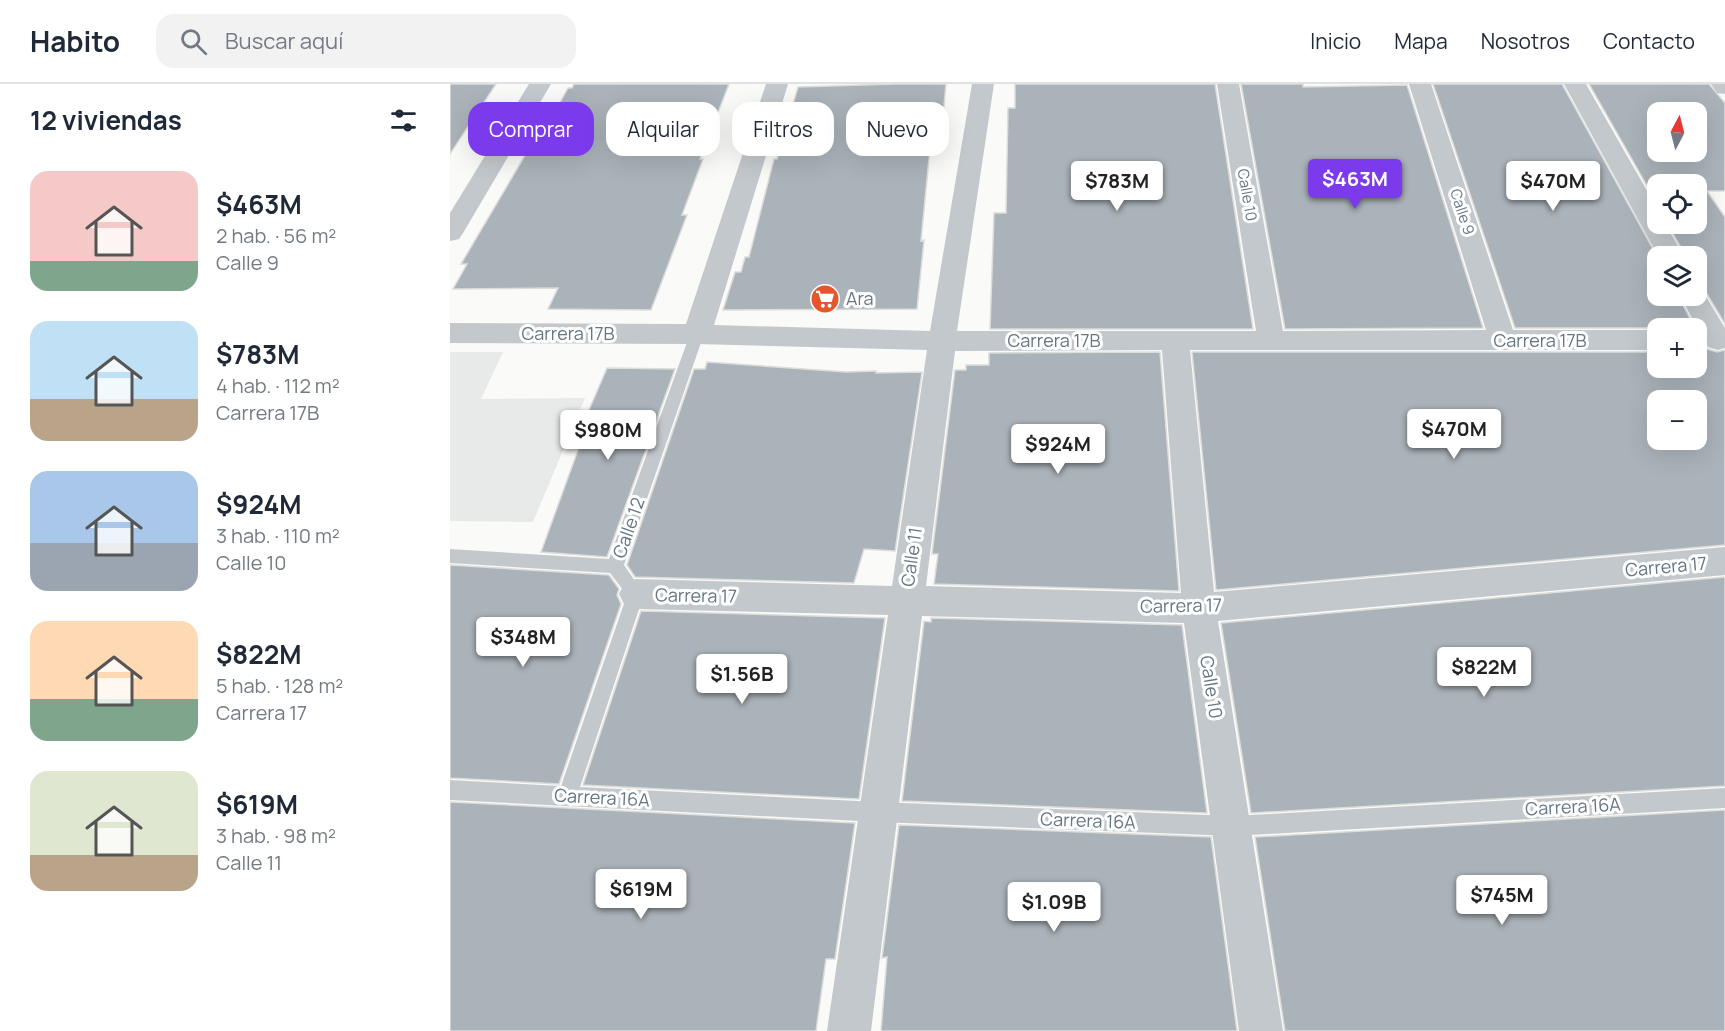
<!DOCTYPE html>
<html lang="es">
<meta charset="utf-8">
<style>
body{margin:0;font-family:Manrope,sans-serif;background:#f2f2f3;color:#1f2937;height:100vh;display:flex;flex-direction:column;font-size:22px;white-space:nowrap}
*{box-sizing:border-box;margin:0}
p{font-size:20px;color:#747a83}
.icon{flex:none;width:33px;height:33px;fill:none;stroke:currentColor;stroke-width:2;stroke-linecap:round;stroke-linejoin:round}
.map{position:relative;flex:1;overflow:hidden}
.panel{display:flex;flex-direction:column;background:#fff;width:450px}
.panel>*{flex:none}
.hud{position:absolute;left:18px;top:18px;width:570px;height:54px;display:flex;gap:12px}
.needle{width:39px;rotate:7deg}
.fabs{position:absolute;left:1197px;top:18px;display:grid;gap:12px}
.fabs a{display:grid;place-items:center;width:60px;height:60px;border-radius:12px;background:#fff;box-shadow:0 6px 24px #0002;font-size:30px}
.price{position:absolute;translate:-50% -51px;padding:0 14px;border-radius:6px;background:#fff;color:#222;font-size:20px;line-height:39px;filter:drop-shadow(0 2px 3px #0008)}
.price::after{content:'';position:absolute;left:50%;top:36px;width:18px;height:14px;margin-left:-9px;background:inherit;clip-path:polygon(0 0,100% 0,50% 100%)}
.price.current{background:#7c3aed;color:#fff}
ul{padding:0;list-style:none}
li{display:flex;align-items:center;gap:18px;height:150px;padding:0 30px}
li span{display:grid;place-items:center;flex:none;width:168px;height:120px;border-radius:18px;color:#555}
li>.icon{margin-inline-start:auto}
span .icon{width:72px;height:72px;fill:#fffc;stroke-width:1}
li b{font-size:26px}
h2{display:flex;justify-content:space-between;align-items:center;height:72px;padding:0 30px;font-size:26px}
.pill{padding:0 21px;border-radius:18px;background:#fff;box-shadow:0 6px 24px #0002;font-size:21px;line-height:54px}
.pill.current{background:#7c3aed;color:#fff}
header{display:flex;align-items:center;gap:36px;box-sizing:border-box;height:84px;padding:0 30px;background:#fff;border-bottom:2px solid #e0e1e3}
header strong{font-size:28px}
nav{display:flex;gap:33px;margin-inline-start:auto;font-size:21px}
.search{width:420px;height:54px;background:#f2f2f3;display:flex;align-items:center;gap:15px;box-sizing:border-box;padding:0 21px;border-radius:18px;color:#747a83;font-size:22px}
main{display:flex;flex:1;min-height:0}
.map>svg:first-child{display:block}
.built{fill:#e8e9e9}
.building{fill:#aab3b9;stroke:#dcdcda;stroke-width:1.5;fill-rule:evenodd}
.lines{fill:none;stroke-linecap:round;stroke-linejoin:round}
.service{fill:#c3c8cc;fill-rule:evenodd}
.minor{fill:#c3c8cc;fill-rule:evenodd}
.labels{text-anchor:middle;stroke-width:6;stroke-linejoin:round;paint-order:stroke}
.far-street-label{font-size:15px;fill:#657683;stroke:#fff}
.poi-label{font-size:18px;fill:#657683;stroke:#fff;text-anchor:start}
.street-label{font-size:18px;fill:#657683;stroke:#fff}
</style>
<header>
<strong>Habito</strong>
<div class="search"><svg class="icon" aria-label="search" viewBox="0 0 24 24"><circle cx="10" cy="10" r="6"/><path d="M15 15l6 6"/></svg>Buscar aquí</div>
<nav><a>Inicio</a><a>Mapa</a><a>Nosotros</a><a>Contacto</a></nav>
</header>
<main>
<section class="panel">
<h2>12 viviendas<svg class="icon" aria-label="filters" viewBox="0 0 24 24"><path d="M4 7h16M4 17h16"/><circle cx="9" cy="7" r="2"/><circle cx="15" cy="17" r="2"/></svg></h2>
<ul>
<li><span style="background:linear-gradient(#f6c9c9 75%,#7fa58c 0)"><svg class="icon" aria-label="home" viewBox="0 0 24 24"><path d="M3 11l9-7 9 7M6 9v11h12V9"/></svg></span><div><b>$463M</b><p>2 hab. · 56 m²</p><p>Calle 9</p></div></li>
<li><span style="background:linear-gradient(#bfe0f5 65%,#b9a48a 0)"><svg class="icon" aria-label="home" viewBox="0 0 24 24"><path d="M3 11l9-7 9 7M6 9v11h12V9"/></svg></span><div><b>$783M</b><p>4 hab. · 112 m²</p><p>Carrera 17B</p></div></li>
<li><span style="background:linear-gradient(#a9c7e8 60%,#9aa5b1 0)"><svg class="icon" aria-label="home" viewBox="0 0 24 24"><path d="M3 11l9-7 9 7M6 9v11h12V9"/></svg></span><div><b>$924M</b><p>3 hab. · 110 m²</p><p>Calle 10</p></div></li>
<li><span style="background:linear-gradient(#ffd9b3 65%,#7fa58c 0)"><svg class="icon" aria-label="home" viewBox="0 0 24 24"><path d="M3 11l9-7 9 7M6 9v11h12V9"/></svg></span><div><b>$822M</b><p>5 hab. · 128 m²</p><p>Carrera 17</p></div></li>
<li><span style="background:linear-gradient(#dfe7d0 70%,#b9a48a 0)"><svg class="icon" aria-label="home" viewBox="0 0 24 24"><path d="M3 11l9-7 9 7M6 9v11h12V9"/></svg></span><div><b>$619M</b><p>3 hab. · 98 m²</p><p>Calle 11</p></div></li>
</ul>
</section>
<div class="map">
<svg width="1275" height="947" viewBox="0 0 1275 947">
<rect width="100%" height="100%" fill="#fafaf8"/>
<!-- built -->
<path class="built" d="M0 268H53L31 315 135 314 83 438 0 437Z"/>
<!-- building -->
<path class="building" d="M0 0H46L0 70Z
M124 0H279L250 75H253L232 131H237L201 226 98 225 108 204 3 205 17 180H11L103 24H107L118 4H122Z
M444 0H496L492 44H482L471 157 474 156 467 225 273 226 285 188H291L295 173H299L324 75H327L348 3Z
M565 0H765L803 245H540L544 129H556L558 24H565Z
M791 0H853V3L957 1 1033 244 835 245Z
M983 0H1112L1208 174V212H1228L1245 244H1065Z
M1139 0H1259L1275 19V107H1257L1275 133V240L1254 205 1246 202V172H1236L1217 140H1246V100H1208V121ZM1208 28H1246V68H1208Z
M1246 247 1257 265 1267 268 1275 266V461L766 506 742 268H1208V284H1246ZM1208 316H1246V356H1208Z
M710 268 729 507 484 500 488 470H482L505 286H516V281H539V269Z
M257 278 396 288 426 287V289L472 288 445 467 414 465 404 499 185 493 177 481 244 285H255Z
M157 284 225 285 157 473 91 468 140 333H136Z
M0 481 159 491 169 505 167 511 171 520 109 700 0 694Z
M1275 493V702L801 729 771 539Z
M191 527 435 534 409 715 133 701Z
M481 534 732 541 757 729 452 717 474 537 481 538Z
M0 718 405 739 385 875H376L366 947H0Z
M1275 726V947H835L805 753Z
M449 741 761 753 787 947H431L437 873 432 874Z"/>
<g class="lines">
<!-- service -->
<path class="service" d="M247 245 254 250 174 481 194 510 130 703 428 718 783 732 1275 704V724L783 752 428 738 0 716V696L111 702 177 511 160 489 0 479V465L159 475 240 250Z"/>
<!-- minor -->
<path class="minor" d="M79 0H101L13 149 9 155 0 157V129Z
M316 0H338L264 241 480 247 522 0H544L507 247H806L767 0H789L833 247 1036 246 959 0H981L1063 246H1208V266H740L764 508 1275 463V491L768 537 833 947H789L734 539 472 532 421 947H377L438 531 186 525 174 520 169 510 174 500 186 495 442 502 477 266 247 260 0 259V239L236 240ZM712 266 731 509 476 502 505 267Z
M1114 0H1136L1208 126V140H1215L1234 172H1208Z
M1261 0H1275V10L1267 9Z
M1246 204 1252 206 1275 244V264L1268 266 1258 263 1230 212H1246Z"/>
</g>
<!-- icons -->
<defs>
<g id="supermarket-disc" transform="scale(1.5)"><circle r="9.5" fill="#e4572e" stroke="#fff"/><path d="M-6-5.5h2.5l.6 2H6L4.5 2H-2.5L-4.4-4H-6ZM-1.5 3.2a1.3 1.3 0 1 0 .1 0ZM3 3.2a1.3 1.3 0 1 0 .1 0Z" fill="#fff"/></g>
</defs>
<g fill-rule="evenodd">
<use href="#supermarket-disc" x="375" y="215"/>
</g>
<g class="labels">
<!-- far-street labels -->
<g class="far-street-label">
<text transform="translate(797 111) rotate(80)" y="5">Calle 10</text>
<text transform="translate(1012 128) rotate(72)" y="5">Calle 9</text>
</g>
<!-- poi labels -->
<g class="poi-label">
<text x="396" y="221">Ara</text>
</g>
<!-- street labels -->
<g class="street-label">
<text x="118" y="256">Carrera 17B</text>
<text x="604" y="263">Carrera 17B</text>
<text x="1090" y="263">Carrera 17B</text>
<text transform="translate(179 444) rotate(-71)" y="6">Calle 12</text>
<text transform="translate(462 473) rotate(-82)" y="6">Calle 11</text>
<text transform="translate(1216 483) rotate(-5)" y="6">Carrera 17</text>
<text transform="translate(246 512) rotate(1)" y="6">Carrera 17</text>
<text transform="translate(731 522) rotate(-1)" y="6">Carrera 17</text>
<text transform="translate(761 603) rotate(81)" y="6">Calle 10</text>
<text transform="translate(152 714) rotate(3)" y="6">Carrera 16A</text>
<text transform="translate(1123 723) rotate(-3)" y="6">Carrera 16A</text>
<text transform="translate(638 737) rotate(2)" y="6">Carrera 16A</text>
</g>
</g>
</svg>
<div class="fabs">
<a><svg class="needle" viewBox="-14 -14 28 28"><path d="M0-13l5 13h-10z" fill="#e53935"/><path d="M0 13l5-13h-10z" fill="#747a83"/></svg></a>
<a><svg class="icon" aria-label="locate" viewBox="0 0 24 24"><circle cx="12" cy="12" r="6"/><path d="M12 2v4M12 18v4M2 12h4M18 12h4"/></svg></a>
<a><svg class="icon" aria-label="layers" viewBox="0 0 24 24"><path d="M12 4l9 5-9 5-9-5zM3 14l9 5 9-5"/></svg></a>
<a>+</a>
<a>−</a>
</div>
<b class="price current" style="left:905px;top:126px">$463M</b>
<b class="price" style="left:667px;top:128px">$783M</b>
<b class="price" style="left:1103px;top:128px">$470M</b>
<b class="price" style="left:1004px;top:376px">$470M</b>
<b class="price" style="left:158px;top:377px">$980M</b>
<b class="price" style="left:608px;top:391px">$924M</b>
<b class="price" style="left:73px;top:584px">$348M</b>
<b class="price" style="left:1034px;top:614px">$822M</b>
<b class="price" style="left:292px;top:621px">$1.56B</b>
<b class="price" style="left:191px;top:836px">$619M</b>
<b class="price" style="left:1052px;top:842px">$745M</b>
<b class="price" style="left:604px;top:849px">$1.09B</b>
<div class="hud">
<a class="pill current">Comprar</a>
<a class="pill">Alquilar</a>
<a class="pill">Filtros</a>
<a class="pill">Nuevo</a>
</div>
</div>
</main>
